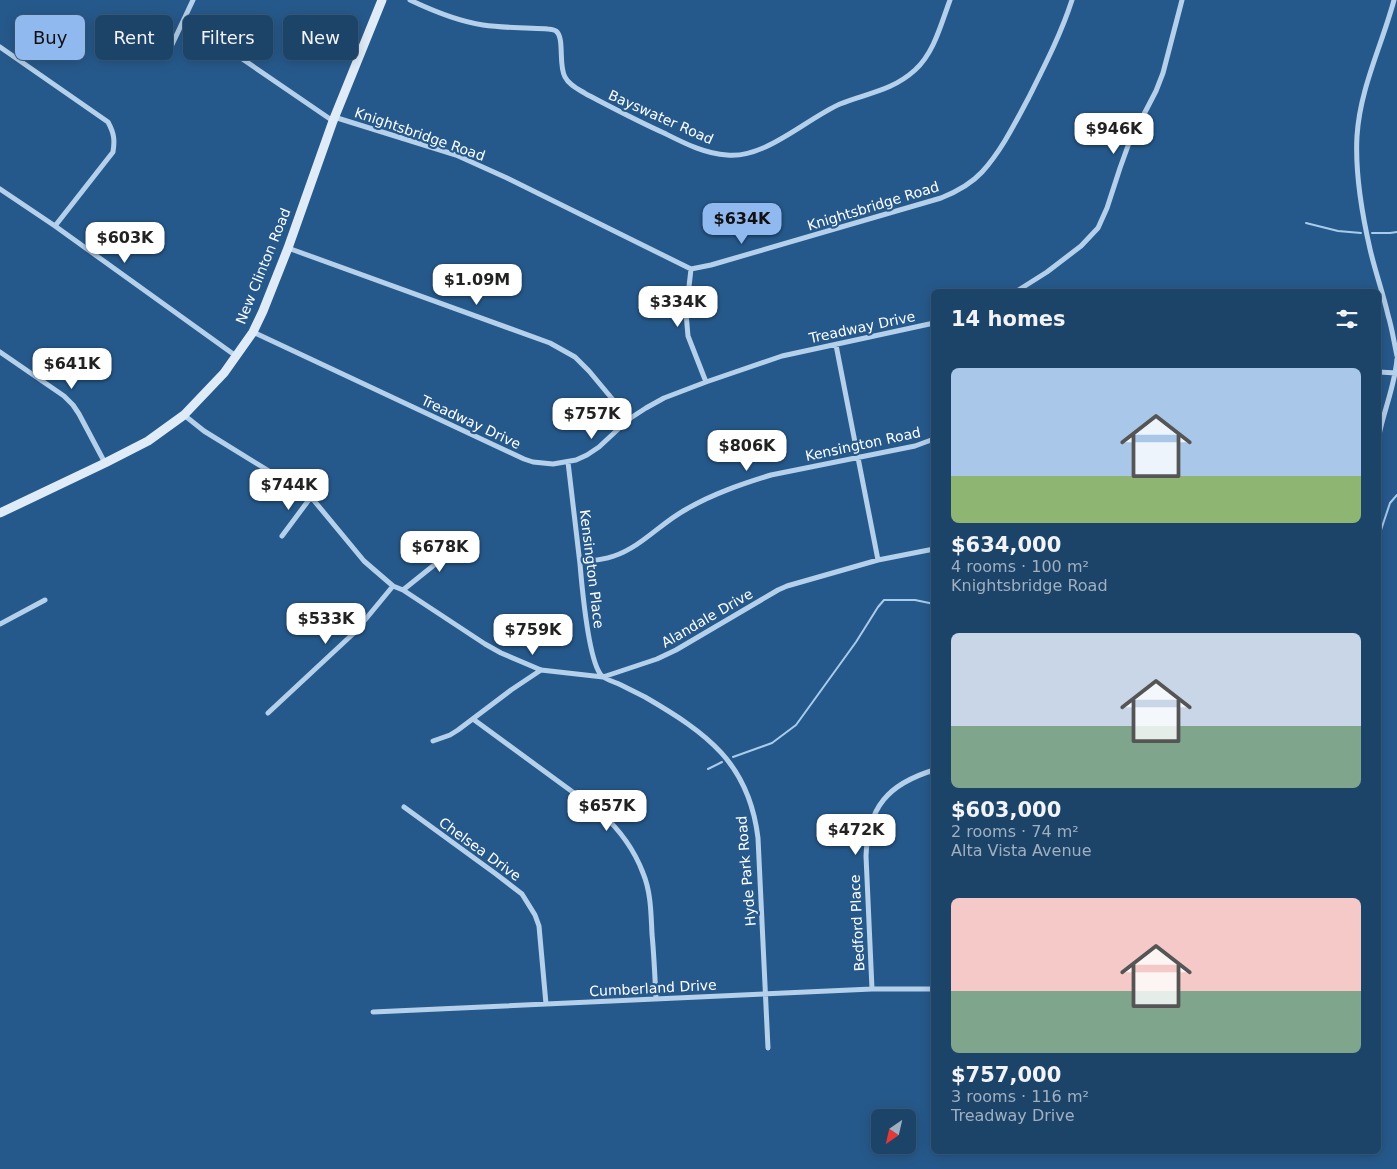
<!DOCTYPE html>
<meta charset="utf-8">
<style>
body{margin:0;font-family:"DejaVu Sans",sans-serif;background:#254a6e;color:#f1f3f6;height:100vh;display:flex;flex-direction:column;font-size:19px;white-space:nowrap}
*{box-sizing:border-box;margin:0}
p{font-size:16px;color:#a0b0c0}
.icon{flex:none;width:28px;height:28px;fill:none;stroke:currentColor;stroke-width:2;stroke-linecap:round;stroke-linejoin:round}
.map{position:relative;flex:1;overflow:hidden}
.panel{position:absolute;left:931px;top:289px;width:450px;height:865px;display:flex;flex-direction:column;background:#1c4368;border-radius:8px;box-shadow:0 2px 12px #0003,0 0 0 1px #3a5c7c}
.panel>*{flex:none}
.banner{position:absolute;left:15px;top:15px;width:475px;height:45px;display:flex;gap:10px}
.needle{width:32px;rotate:214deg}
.buttons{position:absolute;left:871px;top:1109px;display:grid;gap:10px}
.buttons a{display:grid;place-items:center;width:45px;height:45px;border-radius:8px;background:#1c4368;box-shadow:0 2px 12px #0003,0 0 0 1px #3a5c7c;font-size:25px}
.price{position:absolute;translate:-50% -42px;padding:0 11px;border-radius:10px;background:#fff;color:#222;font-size:16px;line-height:32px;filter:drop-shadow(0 1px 2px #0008)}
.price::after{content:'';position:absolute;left:50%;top:30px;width:15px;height:11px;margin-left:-8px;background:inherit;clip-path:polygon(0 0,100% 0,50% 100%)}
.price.on{background:#90b9f0;color:#111}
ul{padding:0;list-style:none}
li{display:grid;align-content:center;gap:10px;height:265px;padding:0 20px}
li span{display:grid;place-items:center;height:155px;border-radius:8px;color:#555}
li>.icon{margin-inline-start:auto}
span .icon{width:90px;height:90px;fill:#fffc;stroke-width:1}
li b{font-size:21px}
h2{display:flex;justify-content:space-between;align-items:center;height:60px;padding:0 20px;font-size:21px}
.pill{padding:0 18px;border-radius:8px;background:#1c4368;box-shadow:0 2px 12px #0003,0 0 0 1px #3a5c7c;font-size:18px;line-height:45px}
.pill.on{background:#90b9f0;color:#111}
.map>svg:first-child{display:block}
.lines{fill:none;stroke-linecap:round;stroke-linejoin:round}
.stream{stroke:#a9cceb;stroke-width:2}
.street{stroke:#b5d0ea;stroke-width:5}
.secondary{stroke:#dfecf8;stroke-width:9}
.labels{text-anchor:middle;stroke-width:4.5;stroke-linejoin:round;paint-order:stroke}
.street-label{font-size:14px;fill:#fff;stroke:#26598b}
</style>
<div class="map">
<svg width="1397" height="1169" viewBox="0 0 1397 1169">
<rect width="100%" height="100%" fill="#26598b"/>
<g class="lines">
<!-- stream -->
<path class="stream" d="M1306 223 1338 231 1361 233
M1372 233H1390L1397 232
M1379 534 1380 533 1390 503 1397 495
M733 757 772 743 796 725 856 642 878 607 884 600H915L934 604
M708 769 722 762"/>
<!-- street -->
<path class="street" d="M410 0C433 11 457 21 483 25 505 28 527 28 548 29 550 29 555 30 556 31 565 38 558 65 565 77 569 85 578 89 586 94 611 107 637 121 664 133 684 143 705 154 727 155 765 159 806 119 840 104 867 93 892 91 915 70 934 53 941 24 950 0
M1394 0C1382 45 1360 88 1357 136 1355 172 1362 214 1370 249 1375 271 1383 293 1388 315 1392 328 1394 342 1397 356
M184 19 333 121
M0 47 108 122C114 133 115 140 113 152L55 226
M169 51 193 0
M334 117 456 155 507 178 691 269 711 265 941 198C956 192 971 184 982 172 1002 150 1015 123 1029 97 1045 65 1061 34 1072 0
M0 189 55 226 236 356
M288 248 550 343 575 357 589 371 629 419
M691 269 686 313 688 336 706 382
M1017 291 1047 272 1081 246 1098 228 1107 208 1120 168 1129 143 1156 91 1163 73 1182 0
M253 332 524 459 533 462 553 464 576 460 587 455 599 447 629 419 646 408 664 398 706 382 782 356 934 323
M836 345 878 560
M0 352 64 396 73 405 79 414 105 463
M1379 372 1396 373
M184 415 204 431 311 497 364 561 393 586 403 590 485 644 501 653 541 670 603 677 657 659 676 650 778 590 787 586 878 560 934 549
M1379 435C1384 410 1395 385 1397 359
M568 462C572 496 576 530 580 564 582 587 588 659 601 675 606 680 615 682 621 685 629 689 637 693 645 697 707 733 749 763 758 838L768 1048
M282 536 311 497
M580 562C591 561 603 560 614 556 641 547 661 523 685 510 712 494 742 484 771 475L915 446 934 439
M403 590 464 541
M0 624 45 600
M268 713 355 632 393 586
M473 719 600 812C619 829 634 849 643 873 651 892 651 914 652 934 654 955 655 977 656 999
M433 741 450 735 458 730 511 690 541 670
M404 807 496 874 522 894 535 915 539 926 546 1004
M872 989 866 856C868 807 888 784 934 770
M373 1012 872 989H934"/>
<!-- secondary -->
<path class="secondary" d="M0 513 105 463 148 441 184 415 224 373 253 332 263 311 288 248 333 121 382 0"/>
</g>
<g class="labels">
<!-- street labels -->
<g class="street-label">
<text transform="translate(661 117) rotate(24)" y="5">Bayswater Road</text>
<text transform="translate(420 134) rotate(19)" y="5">Knightsbridge Road</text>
<text transform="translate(873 206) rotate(-17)" y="5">Knightsbridge Road</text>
<text transform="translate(263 266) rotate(-68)" y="5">New Clinton Road</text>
<text transform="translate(862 327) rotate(-12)" y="5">Treadway Drive</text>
<text transform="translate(471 422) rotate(25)" y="5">Treadway Drive</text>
<text transform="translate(863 444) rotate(-12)" y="5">Kensington Road</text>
<text transform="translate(592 569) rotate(83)" y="5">Kensington Place</text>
<text transform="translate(707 618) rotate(-30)" y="5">Alandale Drive</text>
<text transform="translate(480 849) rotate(36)" y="5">Chelsea Drive</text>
<text transform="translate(746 871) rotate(-95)" y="5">Hyde Park Road</text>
<text transform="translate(857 923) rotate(-93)" y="5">Bedford Place</text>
<text transform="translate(653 988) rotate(-3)" y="5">Cumberland Drive</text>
</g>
</g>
</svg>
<div class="buttons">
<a><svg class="needle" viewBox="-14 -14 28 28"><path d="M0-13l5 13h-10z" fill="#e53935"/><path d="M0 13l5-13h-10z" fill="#a0b0c0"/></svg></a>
</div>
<b class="price" style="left:1114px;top:155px">$946K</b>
<b class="price on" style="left:742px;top:245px">$634K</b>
<b class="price" style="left:125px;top:264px">$603K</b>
<b class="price" style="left:477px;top:306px">$1.09M</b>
<b class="price" style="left:678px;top:328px">$334K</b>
<b class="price" style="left:72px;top:390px">$641K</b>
<b class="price" style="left:592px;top:440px">$757K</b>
<b class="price" style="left:747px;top:472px">$806K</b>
<b class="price" style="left:289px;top:511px">$744K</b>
<b class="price" style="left:440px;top:573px">$678K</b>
<b class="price" style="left:326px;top:645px">$533K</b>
<b class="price" style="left:533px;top:656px">$759K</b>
<b class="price" style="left:607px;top:832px">$657K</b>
<b class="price" style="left:856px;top:856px">$472K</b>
<div class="banner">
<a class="pill on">Buy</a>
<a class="pill">Rent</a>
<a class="pill">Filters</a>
<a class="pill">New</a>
</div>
<section class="panel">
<h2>14 homes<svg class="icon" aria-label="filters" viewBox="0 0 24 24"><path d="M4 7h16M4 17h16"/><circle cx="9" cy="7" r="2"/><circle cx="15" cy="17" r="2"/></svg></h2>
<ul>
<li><span style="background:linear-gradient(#a9c7e8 70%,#8fb573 0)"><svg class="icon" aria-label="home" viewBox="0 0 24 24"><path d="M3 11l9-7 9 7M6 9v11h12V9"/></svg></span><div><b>$634,000</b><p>4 rooms · 100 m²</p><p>Knightsbridge Road</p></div></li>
<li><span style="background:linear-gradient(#c9d6e8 60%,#7fa58c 0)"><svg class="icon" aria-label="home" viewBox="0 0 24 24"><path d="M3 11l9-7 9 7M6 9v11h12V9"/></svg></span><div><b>$603,000</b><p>2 rooms · 74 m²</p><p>Alta Vista Avenue</p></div></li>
<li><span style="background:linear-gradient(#f6c9c9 60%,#7fa58c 0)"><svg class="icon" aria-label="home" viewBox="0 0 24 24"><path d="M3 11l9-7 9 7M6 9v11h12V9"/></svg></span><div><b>$757,000</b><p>3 rooms · 116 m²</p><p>Treadway Drive</p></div></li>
</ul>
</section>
</div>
